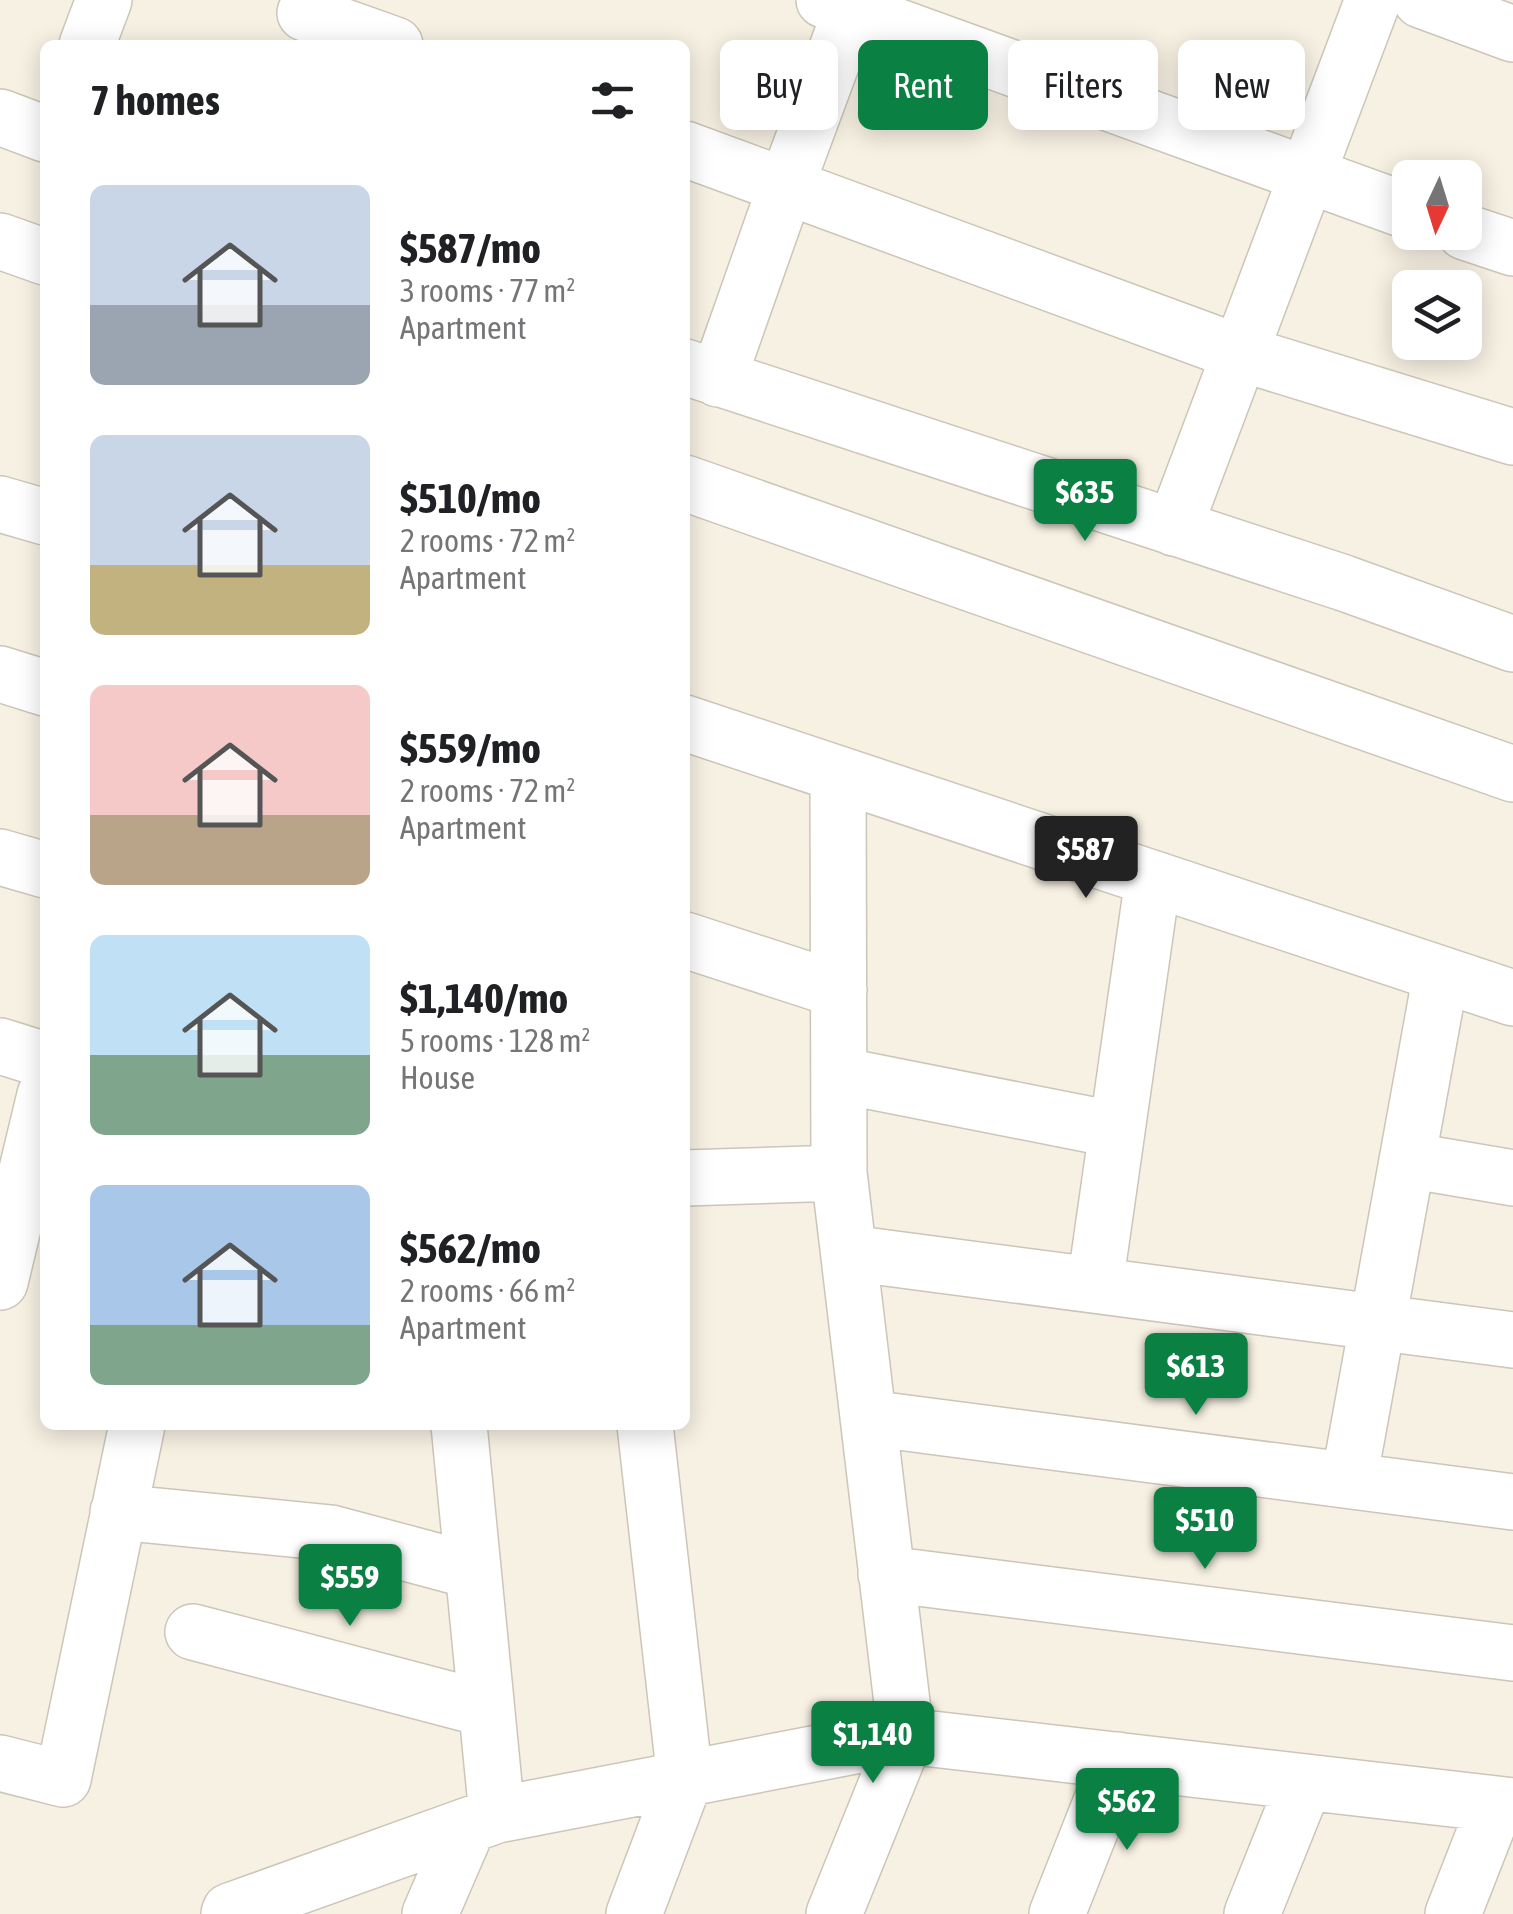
<!DOCTYPE html>
<meta charset="utf-8">
<style>
body{margin:0;font-family:"Asap Condensed",sans-serif;background:#f6f6f6;color:#202124;height:100vh;display:flex;flex-direction:column;font-size:38px;white-space:nowrap}
*{box-sizing:border-box;margin:0}
p{font-size:32px;color:#757577}
.icon{flex:none;width:55px;height:55px;fill:none;stroke:currentColor;stroke-width:2;stroke-linecap:round;stroke-linejoin:round}
.map{position:relative;flex:1;overflow:hidden}
.sheet{position:absolute;left:40px;top:40px;width:650px;height:1390px;display:flex;flex-direction:column;background:#fff;border-radius:15px;box-shadow:0 5px 25px #0003}
.sheet>*{flex:none}
.hud{position:absolute;left:720px;top:40px;width:642px;height:90px;display:flex;gap:20px}
.needle{width:65px;rotate:184deg}
.fabs{position:absolute;left:1392px;top:160px;display:grid;gap:20px}
.fabs a{display:grid;place-items:center;width:90px;height:90px;border-radius:15px;background:#fff;box-shadow:0 5px 25px #0003;font-size:50px}
.price{position:absolute;translate:-50% -85px;padding:0 22px;border-radius:10px;background:#0b8043;color:#fff;font-size:32px;line-height:65px;filter:drop-shadow(0 2px 5px #0008)}
.price::after{content:'';position:absolute;left:50%;top:60px;width:30px;height:22px;margin-left:-15px;background:inherit;clip-path:polygon(0 0,100% 0,50% 100%)}
.price.active{background:#222;color:#fff}
ul{padding:0;list-style:none}
li{display:flex;align-items:center;gap:30px;height:250px;padding:0 50px}
li span{display:grid;place-items:center;flex:none;width:280px;height:200px;border-radius:15px;color:#555}
li>.icon{margin-inline-start:auto}
span .icon{width:120px;height:120px;fill:#fffc;stroke-width:1}
li b{font-size:42px}
h2{display:flex;justify-content:space-between;align-items:center;height:120px;padding:0 50px;font-size:42px}
.chip{padding:0 35px;border-radius:15px;background:#fff;box-shadow:0 5px 25px #0003;font-size:35px;line-height:90px}
.chip.active{background:#0b8043;color:#fff}
.map>svg:first-child{display:block}
.lines{fill:none;stroke-linecap:round;stroke-linejoin:round}
.minor-casing{stroke:#ccc6b8;stroke-width:58}
.minor{stroke:#fff;stroke-width:55}
</style>
<div class="map">
<svg width="1513" height="1914" viewBox="0 0 1513 1914">
<rect width="100%" height="100%" fill="#f7f1e3"/>
<g class="lines">
<!-- minor casing -->
<g class="minor-casing">
<path id="minor" d="M824 0 1410 212
M1421 0 1513 34
M305 13 395 45
M87 45 104 0
M0 117 45 134
M685 149 1240 353 1513 437
M1465 232 1513 248
M0 241 45 257
M685 367 1344 583 1513 644
M718 379 786 186 855 0
M685 483 1513 774
M0 504 45 517
M1174 528 1373 0
M0 674 45 688
M685 723 1513 998
M0 857 45 870
M685 940 839 990
M0 1046 45 1060
M839 1075 1117 1130
M1407 1160 1513 1178
M685 1178 839 1173
M849 1253 1513 1340
M0 1282 45 1095
M1095 1285 1153 879
M868 1418 1513 1502
M459 1425 497 1815
M1349 1480 1441 974
M118 1512 331 1533 473 1571
M886 1574 1513 1653
M193 1632 486 1709
M0 1763 63 1779 137 1425
M229 1914 230 1911 497 1815 906 1736 1513 1806
M430 1914 468 1826
M634 1914 685 1779 645 1425
M834 1914 906 1736 839 1173 838 774
M1057 1914 1118 1760
M1252 1914 1305 1782
M1453 1914 1496 1804"/>
</g>
<!-- minor -->
<use href="#minor" class="minor"/>
</g>
</svg>
<div class="fabs">
<a><svg class="needle" viewBox="-14 -14 28 28"><path d="M0-13l5 13h-10z" fill="#e53935"/><path d="M0 13l5-13h-10z" fill="#757577"/></svg></a>
<a><svg class="icon" aria-label="layers" viewBox="0 0 24 24"><path d="M12 4l9 5-9 5-9-5zM3 14l9 5 9-5"/></svg></a>
</div>
<b class="price" style="left:1085px;top:544px">$635</b>
<b class="price active" style="left:1086px;top:901px">$587</b>
<b class="price" style="left:1196px;top:1418px">$613</b>
<b class="price" style="left:1205px;top:1572px">$510</b>
<b class="price" style="left:350px;top:1629px">$559</b>
<b class="price" style="left:873px;top:1786px">$1,140</b>
<b class="price" style="left:1127px;top:1853px">$562</b>
<div class="hud">
<a class="chip">Buy</a>
<a class="chip active">Rent</a>
<a class="chip">Filters</a>
<a class="chip">New</a>
</div>
<section class="sheet">
<h2>7 homes<svg class="icon" aria-label="filters" viewBox="0 0 24 24"><path d="M4 7h16M4 17h16"/><circle cx="9" cy="7" r="2"/><circle cx="15" cy="17" r="2"/></svg></h2>
<ul>
<li><span style="background:linear-gradient(#c9d6e8 60%,#9aa5b1 0)"><svg class="icon" aria-label="home" viewBox="0 0 24 24"><path d="M3 11l9-7 9 7M6 9v11h12V9"/></svg></span><div><b>$587/mo</b><p>3 rooms · 77 m²</p><p>Apartment</p></div></li>
<li><span style="background:linear-gradient(#c9d6e8 65%,#c2b280 0)"><svg class="icon" aria-label="home" viewBox="0 0 24 24"><path d="M3 11l9-7 9 7M6 9v11h12V9"/></svg></span><div><b>$510/mo</b><p>2 rooms · 72 m²</p><p>Apartment</p></div></li>
<li><span style="background:linear-gradient(#f6c9c9 65%,#b9a48a 0)"><svg class="icon" aria-label="home" viewBox="0 0 24 24"><path d="M3 11l9-7 9 7M6 9v11h12V9"/></svg></span><div><b>$559/mo</b><p>2 rooms · 72 m²</p><p>Apartment</p></div></li>
<li><span style="background:linear-gradient(#bfe0f5 60%,#7fa58c 0)"><svg class="icon" aria-label="home" viewBox="0 0 24 24"><path d="M3 11l9-7 9 7M6 9v11h12V9"/></svg></span><div><b>$1,140/mo</b><p>5 rooms · 128 m²</p><p>House</p></div></li>
<li><span style="background:linear-gradient(#a9c7e8 70%,#7fa58c 0)"><svg class="icon" aria-label="home" viewBox="0 0 24 24"><path d="M3 11l9-7 9 7M6 9v11h12V9"/></svg></span><div><b>$562/mo</b><p>2 rooms · 66 m²</p><p>Apartment</p></div></li>
</ul>
</section>
</div>
